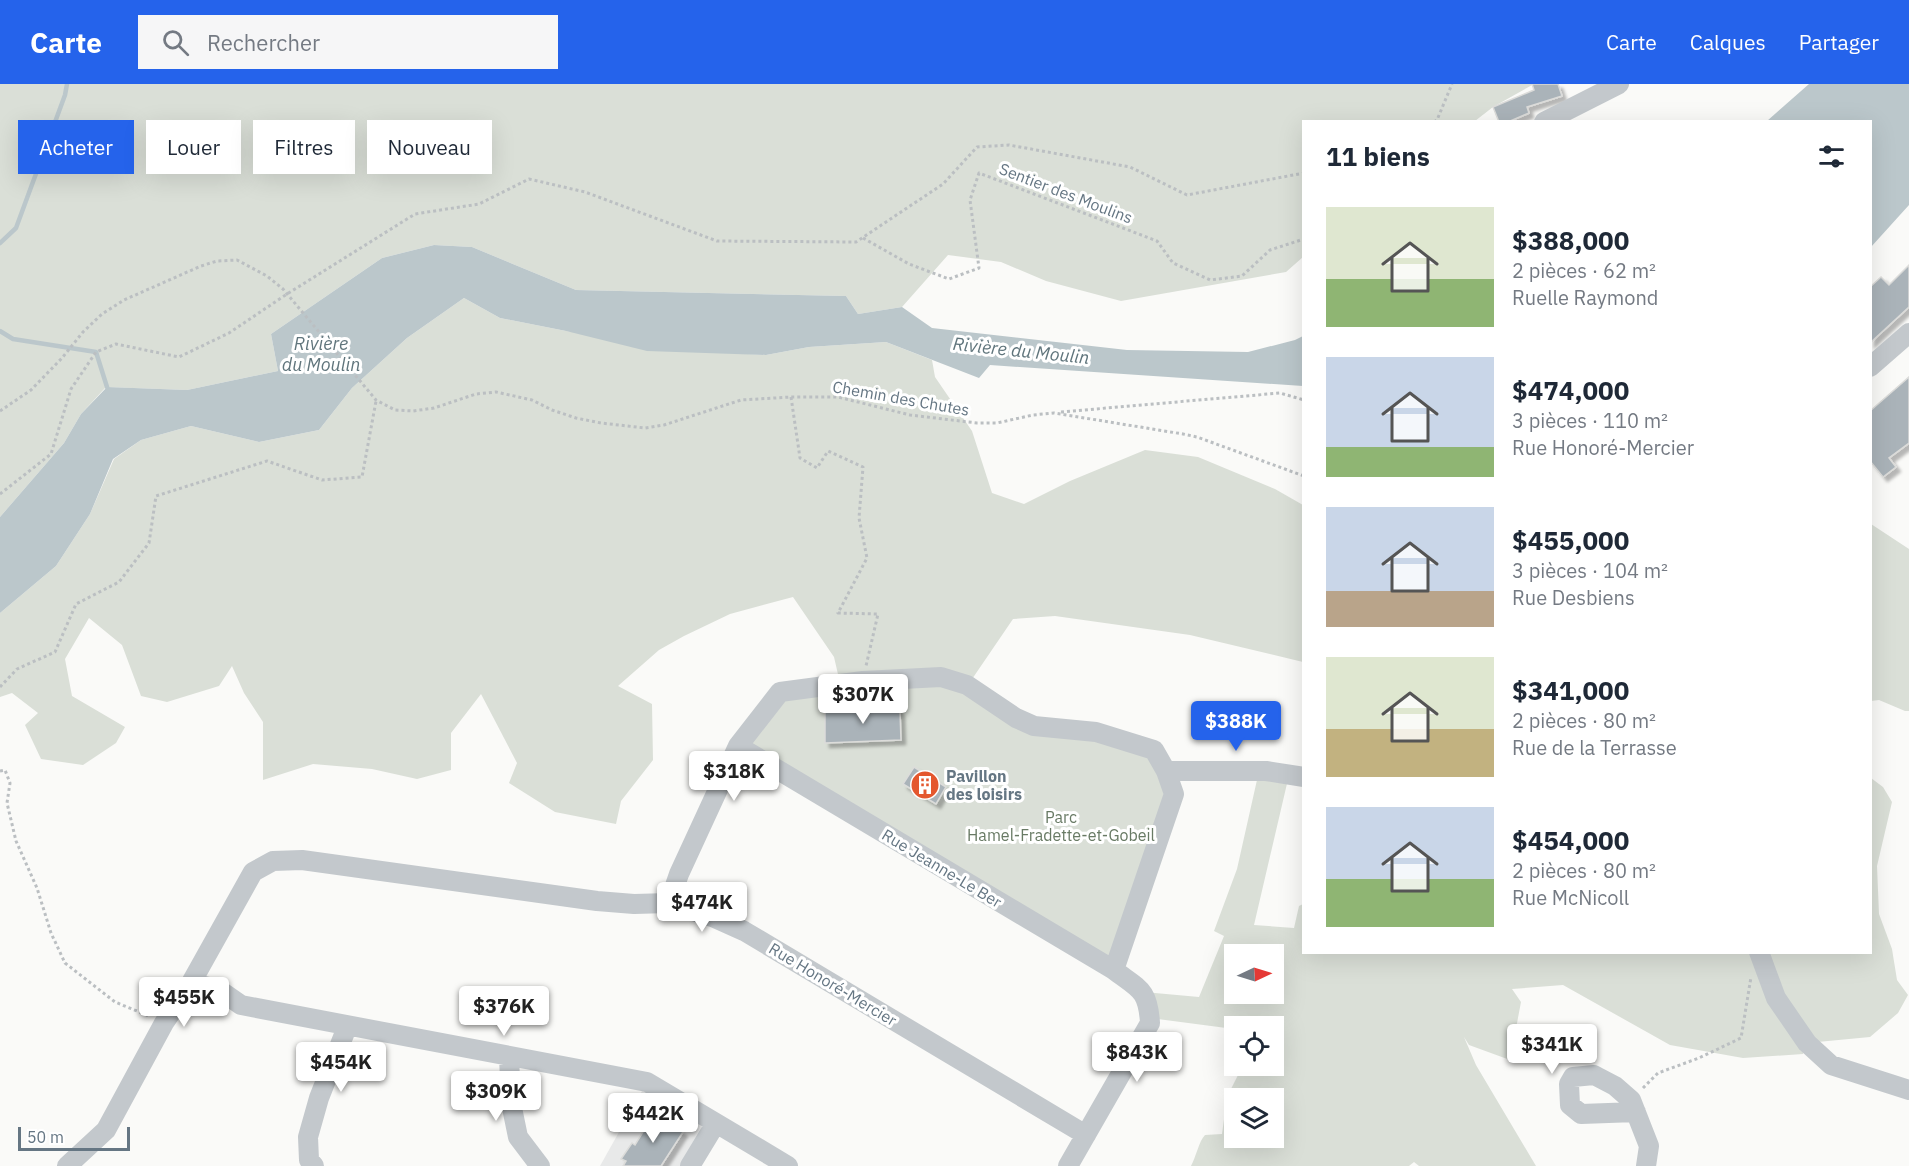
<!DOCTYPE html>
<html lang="fr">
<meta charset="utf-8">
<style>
body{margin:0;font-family:"IBM Plex Sans",sans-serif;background:#f6f6f7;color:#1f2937;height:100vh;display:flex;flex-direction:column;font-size:22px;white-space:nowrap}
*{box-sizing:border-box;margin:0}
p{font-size:20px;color:#747a83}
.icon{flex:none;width:33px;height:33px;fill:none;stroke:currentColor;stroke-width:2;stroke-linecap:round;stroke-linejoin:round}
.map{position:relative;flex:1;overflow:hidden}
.panel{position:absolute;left:1302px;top:36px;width:570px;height:834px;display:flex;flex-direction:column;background:#fff;border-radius:0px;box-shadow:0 6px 24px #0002}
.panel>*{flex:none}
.banner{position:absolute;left:18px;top:36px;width:570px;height:54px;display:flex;gap:12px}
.needle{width:39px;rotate:86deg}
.tools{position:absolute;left:1224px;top:860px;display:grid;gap:12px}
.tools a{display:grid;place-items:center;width:60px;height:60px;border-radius:0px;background:#fff;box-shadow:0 6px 24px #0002;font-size:30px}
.scale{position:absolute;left:18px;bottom:15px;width:112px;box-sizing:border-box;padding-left:6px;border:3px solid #657683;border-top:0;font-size:16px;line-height:21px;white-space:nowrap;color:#657683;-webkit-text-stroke:4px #fff;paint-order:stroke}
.price{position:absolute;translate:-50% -51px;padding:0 14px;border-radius:6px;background:#fff;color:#222;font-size:20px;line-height:39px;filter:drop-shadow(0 2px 3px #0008)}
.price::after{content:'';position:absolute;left:50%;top:36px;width:18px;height:14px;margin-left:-9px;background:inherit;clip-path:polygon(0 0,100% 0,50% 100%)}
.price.selected{background:#2563eb;color:#fff}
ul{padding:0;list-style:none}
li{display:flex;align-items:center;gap:18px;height:150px;padding:0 24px}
li span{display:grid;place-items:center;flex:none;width:168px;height:120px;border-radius:0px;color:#555}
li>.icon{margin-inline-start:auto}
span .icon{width:72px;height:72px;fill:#fffc;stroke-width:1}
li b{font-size:26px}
h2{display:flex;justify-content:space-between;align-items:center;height:72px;padding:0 24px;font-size:26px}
.tag{padding:0 21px;border-radius:0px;background:#fff;box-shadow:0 6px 24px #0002;font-size:21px;line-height:54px}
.tag.selected{background:#2563eb;color:#fff}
header{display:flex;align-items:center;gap:36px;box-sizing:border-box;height:84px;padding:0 30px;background:#2563eb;color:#fff}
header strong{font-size:28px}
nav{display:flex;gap:33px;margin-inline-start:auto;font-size:21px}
.search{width:420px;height:54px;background:#f6f6f7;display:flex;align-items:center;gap:15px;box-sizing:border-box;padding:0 21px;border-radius:0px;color:#747a83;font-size:22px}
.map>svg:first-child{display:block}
.built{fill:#e8e9e9}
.green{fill:#dadfd7;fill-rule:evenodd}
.water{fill:#bbc7cb}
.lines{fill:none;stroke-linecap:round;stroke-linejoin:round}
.stream{stroke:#bbc7cb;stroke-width:4.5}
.building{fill:#aab3b9;stroke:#dcdcda;stroke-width:1.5;filter:url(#shadow)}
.path{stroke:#bbbfc2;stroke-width:3;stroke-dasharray:3 3;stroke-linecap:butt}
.minor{stroke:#c3c8cc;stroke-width:20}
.labels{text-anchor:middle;stroke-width:6;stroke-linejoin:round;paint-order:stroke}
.street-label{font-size:16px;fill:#657683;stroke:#fff}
.poi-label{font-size:16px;font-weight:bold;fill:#657683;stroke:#fff;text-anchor:start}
.park-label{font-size:16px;fill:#687a64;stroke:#fff}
.water-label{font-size:18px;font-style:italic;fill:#60757c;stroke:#fff}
</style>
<header>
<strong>Carte</strong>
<div class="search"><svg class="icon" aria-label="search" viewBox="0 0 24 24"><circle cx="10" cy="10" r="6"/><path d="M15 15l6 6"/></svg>Rechercher</div>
<nav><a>Carte</a><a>Calques</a><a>Partager</a></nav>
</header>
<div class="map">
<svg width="1909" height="1082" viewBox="0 0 1909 1082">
<defs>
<filter id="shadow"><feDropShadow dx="4.5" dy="4.5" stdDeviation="1.5" flood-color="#0004"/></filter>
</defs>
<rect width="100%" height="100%" fill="#fafaf8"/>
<!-- built -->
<path class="built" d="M647 998 716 1039 690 1082H600Z"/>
<!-- green -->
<path class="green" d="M0 0H1534L1493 23 1475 37 1304 38 1303 173 1286 188 1121 217 1046 197 1001 178 948 171 902 223 858 230 846 212 576 206 472 163 434 161 382 174 271 250 278 287 187 306 106 303 81 330 64 359 0 433Z
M464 214 500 234 566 247 715 268 766 271 809 263 886 258 932 276 935 293 972 347 992 409 1024 420 1070 397 1145 366 1198 373 1275 405 1303 421V578L1190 551 1055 532 1013 535 968 601 1016 634 1154 666 1174 710 1114 886 738 662 780 608 840 599 834 573 793 513 730 530 684 552 659 566 618 602 652 620 653 676 621 717 616 740 555 728 509 699 517 679 481 610 451 649V686L417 695 372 685 313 680 263 696V638L244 609 232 582 219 602 167 618 141 612 122 561 89 534 65 575 72 612 125 643 116 659 83 681 41 675 25 641 38 629 12 609 0 613V529L56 482 90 430 114 375 141 356 191 342 259 358 319 346 352 304 407 254Z
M1871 440 1909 465V627H1905L1879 616 1871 617Z
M1259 687 1289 691 1254 841 1294 844 1299 822 1303 820 1304 868H1870L1871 694 1883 703 1892 718 1877 782 1879 830 1892 865 1897 896 1908 911 1898 929 1870 953 1807 959 1803 970 1743 974 1670 961 1563 901 1512 905 1521 918 1510 976 1469 961 1464 953 1476 981 1536 1082H1419L1414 1078 1409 1082H1191C1196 1073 1199 1057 1205 1051L1222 1050 1227 1013 1243 981H1274V942H1234V945L1150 934 1144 908 1199 913 1224 852 1214 847 1237 785ZM1234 870H1274V909H1234ZM1234 1014H1274V1053H1234Z"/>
<!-- water -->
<path class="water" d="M1809 0H1909V121L1871 163 1870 38 1767 37Z
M434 161 472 163 576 206 846 212 858 230 902 223 932 244 1127 266 1248 268 1295 256 1303 252V302L990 281 979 294 886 258 809 263 766 271 647 267 566 247 500 234 464 214 407 254 352 304 319 346 259 358 191 342 141 356 113 375 90 430 56 482 0 529V433L64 359 81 330 107 303 187 306 278 287 271 250 382 174Z"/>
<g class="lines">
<!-- stream -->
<path class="stream" d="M0 159 16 144 65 11 67 0
M0 247 13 255 96 268 107 303"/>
</g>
<!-- building -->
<path class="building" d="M1532 0H1558L1562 12 1527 23 1529 29 1508 38H1499L1493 23 1534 6Z
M1909 181V223L1870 259V203L1881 193 1889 201Z
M1909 293V359L1889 374 1896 383 1883 393 1870 377V327Z
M894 622 900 628 901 656 825 659V627Z
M914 683 946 703 936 720 903 700Z
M654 1030 683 1048 661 1082H623L626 1077 621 1075 632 1059 635 1061Z"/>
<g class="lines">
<!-- path -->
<path class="path" d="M1434 38 1437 36 1452 0
M863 154 909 180 949 195 979 184 970 116 979 89 1157 157 1173 179 1210 196 1242 192 1270 166 1304 155
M791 313 800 374 817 384 828 367 863 383 859 434 867 474 838 529 878 530 866 582
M0 327 31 306 62 274 83 248 102 230 124 216 201 182 217 177 237 176 267 192 283 205 376 316 395 326 413 327 434 324 476 310 496 308 532 316 552 326 576 334 601 339 645 344 664 341 741 316 791 313H838L910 331 977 339H997L1033 331 1054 329 1183 350 1197 353 1304 392
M1061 328 1280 309 1304 316
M0 410 51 370 71 305 96 268 116 260 179 273 229 249 287 210 415 130 479 120 529 95 585 108 717 157 856 158 943 100 977 63 1009 61 1130 83 1187 111 1304 89
M0 603 17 585 55 568 76 520 119 498 149 459 156 412 267 377 322 396 362 393 376 317
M0 687 5 686 10 699 7 719 16 757 37 804 51 849 65 879 115 918 149 932
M1643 1004 1658 989 1699 974 1741 954 1751 893"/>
<!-- minor -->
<path class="minor" d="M1544 38 1619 0
M1870 283 1909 249
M738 662 1114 886C1139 905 1148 905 1150 939L1068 1082
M1166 687H1266L1304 693
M669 819 679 790 738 662 780 608 863 597 941 593 967 601 1016 634 1034 642 1096 648 1154 666 1166 687 1174 710 1114 886
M1759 868 1776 914 1807 959 1831 981 1909 1006
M191 899 218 905 241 921 647 998 788 1082
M509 973 511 1019 518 1053 540 1082
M1636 1028 1581 1030 1570 1021 1569 1000 1573 993 1594 991 1615 1002 1631 1016 1649 1062 1646 1082
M67 1082 106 1046 164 939 191 899 253 788 273 777 302 776 597 817 634 820 669 819 715 834 744 847 1086 1051
M314 1082 309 1076 308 1053 319 1014 347 943
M690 1082 716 1039"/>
</g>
<!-- icons -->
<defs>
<g id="building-disc" transform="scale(1.5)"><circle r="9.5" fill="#e4572e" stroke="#fff"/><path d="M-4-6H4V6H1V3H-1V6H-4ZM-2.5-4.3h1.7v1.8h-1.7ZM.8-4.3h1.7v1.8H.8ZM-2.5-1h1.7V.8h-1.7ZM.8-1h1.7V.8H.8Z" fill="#fff"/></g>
</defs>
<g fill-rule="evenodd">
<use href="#building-disc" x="925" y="701"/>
</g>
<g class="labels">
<!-- street labels -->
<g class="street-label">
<text transform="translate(1066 109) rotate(21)" y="6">Sentier des Moulins</text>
<text transform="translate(901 314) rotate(10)" y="6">Chemin des Chutes</text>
<text transform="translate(942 784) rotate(31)" y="6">Rue Jeanne-Le Ber</text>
<text transform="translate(833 900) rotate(31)" y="6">Rue Honoré-Mercier</text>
</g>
<!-- poi labels -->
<g class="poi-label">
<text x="946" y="698">Pavillon<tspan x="946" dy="18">des loisirs</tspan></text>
</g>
<!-- park labels -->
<g class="park-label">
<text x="1061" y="739">Parc<tspan x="1061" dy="18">Hamel-Fradette-et-Gobeil</tspan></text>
</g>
<!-- water labels -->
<g class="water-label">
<text x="321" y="266">Rivière<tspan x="321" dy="21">du Moulin</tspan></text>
<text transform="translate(1021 267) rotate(6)" y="6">Rivière du Moulin</text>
</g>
</g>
</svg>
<div class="tools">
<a><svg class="needle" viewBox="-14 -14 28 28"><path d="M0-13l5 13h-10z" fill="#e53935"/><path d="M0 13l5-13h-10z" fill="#747a83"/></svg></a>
<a><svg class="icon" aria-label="locate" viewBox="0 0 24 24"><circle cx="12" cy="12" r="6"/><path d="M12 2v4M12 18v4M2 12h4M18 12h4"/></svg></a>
<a><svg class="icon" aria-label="layers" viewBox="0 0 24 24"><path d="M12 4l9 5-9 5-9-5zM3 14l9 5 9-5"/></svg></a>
</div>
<div class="scale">50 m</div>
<b class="price" style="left:863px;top:641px">$307K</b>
<b class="price selected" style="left:1236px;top:668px">$388K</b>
<b class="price" style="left:734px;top:718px">$318K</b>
<b class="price" style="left:702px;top:849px">$474K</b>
<b class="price" style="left:184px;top:944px">$455K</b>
<b class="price" style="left:504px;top:953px">$376K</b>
<b class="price" style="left:1552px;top:991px">$341K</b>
<b class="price" style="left:1137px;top:999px">$843K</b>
<b class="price" style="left:341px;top:1009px">$454K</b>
<b class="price" style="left:496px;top:1038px">$309K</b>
<b class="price" style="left:653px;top:1060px">$442K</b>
<div class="banner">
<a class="tag selected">Acheter</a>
<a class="tag">Louer</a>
<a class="tag">Filtres</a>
<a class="tag">Nouveau</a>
</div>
<section class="panel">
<h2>11 biens<svg class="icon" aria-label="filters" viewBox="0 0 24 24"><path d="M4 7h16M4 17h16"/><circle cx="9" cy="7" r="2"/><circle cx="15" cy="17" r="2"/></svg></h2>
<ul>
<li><span style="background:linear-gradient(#dfe7d0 60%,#8fb573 0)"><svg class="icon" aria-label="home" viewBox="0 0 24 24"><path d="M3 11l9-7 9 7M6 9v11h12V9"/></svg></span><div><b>$388,000</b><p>2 pièces · 62 m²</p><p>Ruelle Raymond</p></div></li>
<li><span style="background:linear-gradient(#c9d6e8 75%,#8fb573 0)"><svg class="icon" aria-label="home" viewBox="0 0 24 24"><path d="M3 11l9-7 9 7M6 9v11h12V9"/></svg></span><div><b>$474,000</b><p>3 pièces · 110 m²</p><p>Rue Honoré-Mercier</p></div></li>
<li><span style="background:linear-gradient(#c9d6e8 70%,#b9a48a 0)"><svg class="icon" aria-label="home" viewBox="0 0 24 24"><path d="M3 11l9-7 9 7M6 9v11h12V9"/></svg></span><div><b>$455,000</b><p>3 pièces · 104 m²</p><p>Rue Desbiens</p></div></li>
<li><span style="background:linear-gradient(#dfe7d0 60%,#c2b280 0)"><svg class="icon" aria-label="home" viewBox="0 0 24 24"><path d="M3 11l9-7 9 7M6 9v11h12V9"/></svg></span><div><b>$341,000</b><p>2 pièces · 80 m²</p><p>Rue de la Terrasse</p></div></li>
<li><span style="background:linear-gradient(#c9d6e8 60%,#8fb573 0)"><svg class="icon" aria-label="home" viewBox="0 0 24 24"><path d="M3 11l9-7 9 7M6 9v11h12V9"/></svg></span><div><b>$454,000</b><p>2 pièces · 80 m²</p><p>Rue McNicoll</p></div></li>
</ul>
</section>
</div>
